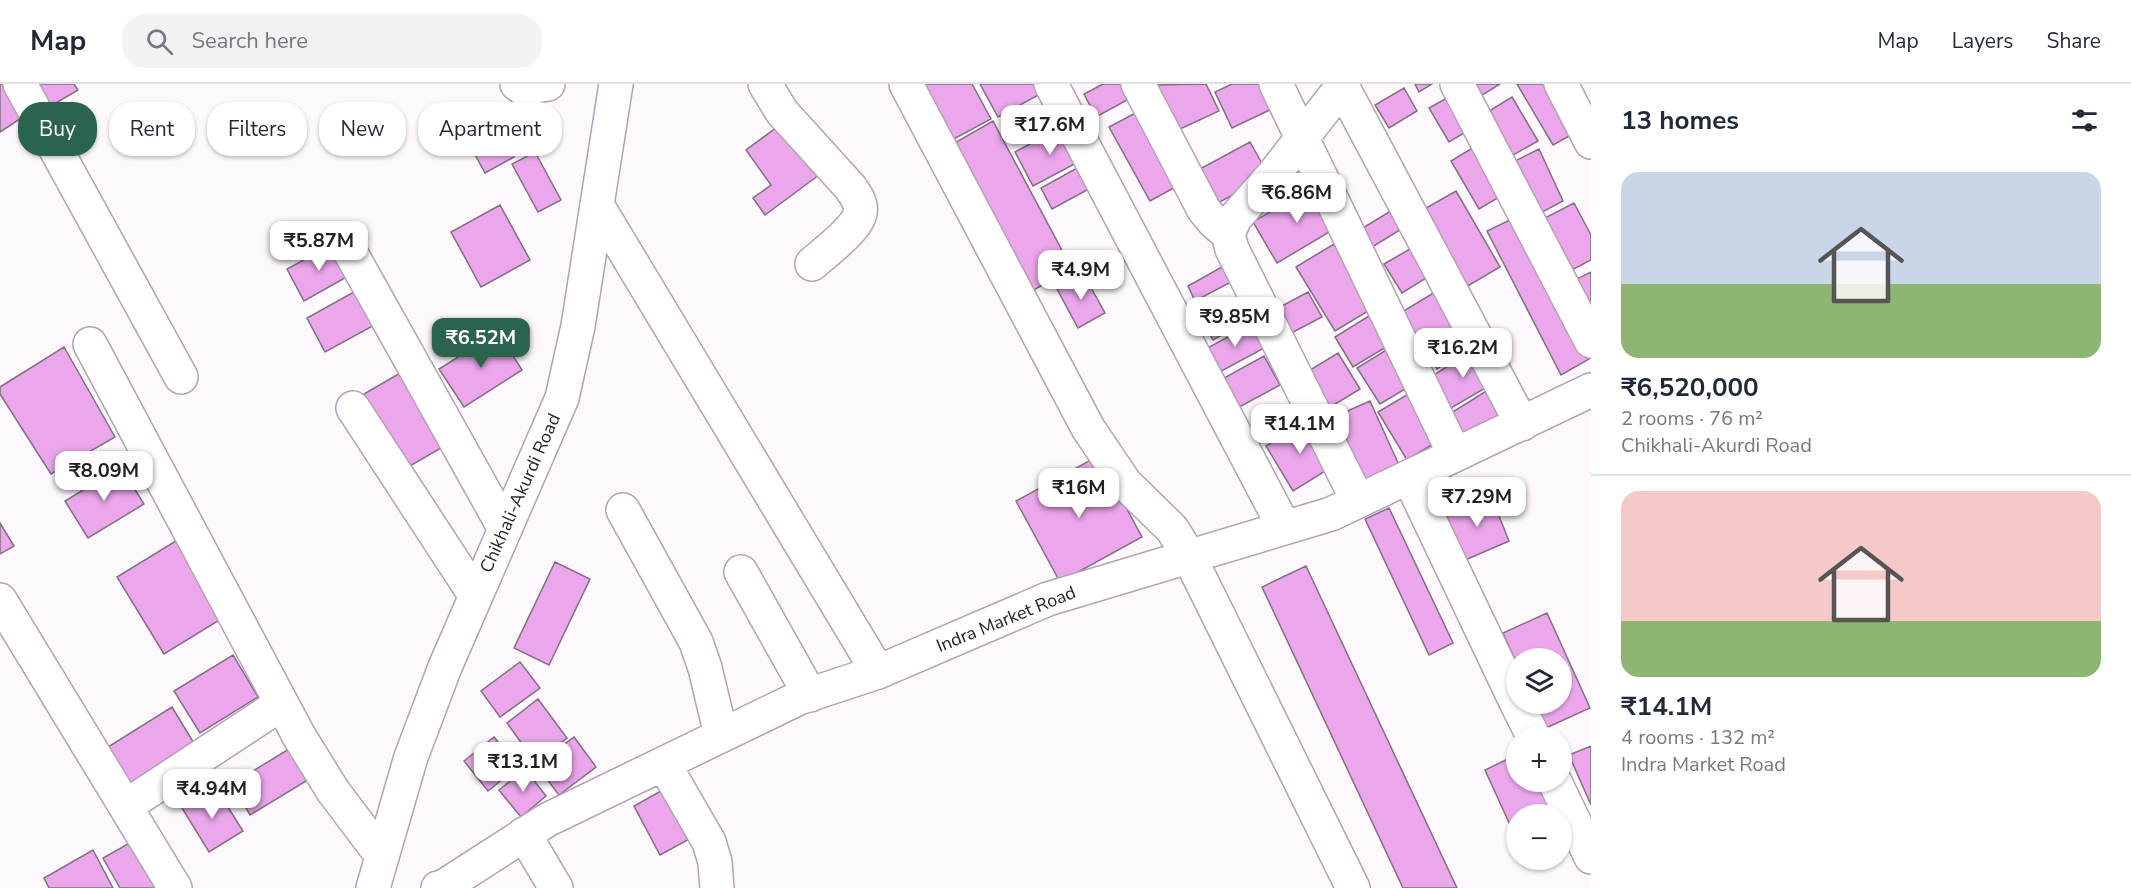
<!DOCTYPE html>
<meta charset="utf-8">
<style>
body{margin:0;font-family:"Nunito Sans",sans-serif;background:#f2f2f3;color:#1f2937;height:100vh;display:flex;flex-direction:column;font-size:22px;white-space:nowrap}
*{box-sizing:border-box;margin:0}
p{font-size:20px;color:#747a83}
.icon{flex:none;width:33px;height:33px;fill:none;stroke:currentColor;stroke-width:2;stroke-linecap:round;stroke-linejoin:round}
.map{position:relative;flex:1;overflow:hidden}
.sheet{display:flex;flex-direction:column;background:#fff;width:540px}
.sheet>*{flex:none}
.hud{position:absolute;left:18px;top:18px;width:570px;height:54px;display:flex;gap:12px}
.fabs{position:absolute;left:1506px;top:564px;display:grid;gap:12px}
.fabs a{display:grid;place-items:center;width:66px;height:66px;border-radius:50%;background:#fff;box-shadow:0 2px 4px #0004;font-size:30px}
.price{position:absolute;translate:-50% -51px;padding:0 14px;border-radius:12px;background:#fff;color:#222;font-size:20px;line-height:39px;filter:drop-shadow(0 2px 3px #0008)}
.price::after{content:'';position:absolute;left:50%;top:36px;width:18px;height:14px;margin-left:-9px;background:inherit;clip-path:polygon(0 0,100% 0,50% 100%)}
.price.current{background:#2a644d;color:#fff}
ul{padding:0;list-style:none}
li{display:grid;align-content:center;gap:12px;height:318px;padding:0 30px}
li+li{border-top:2px solid #e0e1e3}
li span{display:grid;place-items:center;height:186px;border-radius:18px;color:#555}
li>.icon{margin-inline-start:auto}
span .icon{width:108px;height:108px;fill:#fffc;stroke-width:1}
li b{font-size:26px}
h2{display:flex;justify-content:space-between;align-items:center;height:72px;padding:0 30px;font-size:26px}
.chip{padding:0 21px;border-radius:24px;background:#fff;box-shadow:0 2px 4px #0004;font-size:21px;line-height:54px}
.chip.current{background:#2a644d;color:#fff}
header{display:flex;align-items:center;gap:36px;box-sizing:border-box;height:84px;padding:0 30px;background:#fff;border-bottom:2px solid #e0e1e3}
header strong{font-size:28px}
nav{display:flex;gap:33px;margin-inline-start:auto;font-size:21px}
.search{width:420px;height:54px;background:#f2f2f3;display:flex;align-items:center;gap:15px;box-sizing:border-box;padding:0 21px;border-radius:24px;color:#747a83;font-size:22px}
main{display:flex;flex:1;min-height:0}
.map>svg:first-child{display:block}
.building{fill:#eba6ec;stroke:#817081;stroke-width:1.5}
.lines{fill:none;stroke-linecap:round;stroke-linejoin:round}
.minor-casing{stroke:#b4a1b4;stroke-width:36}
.major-casing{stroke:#b4a1b4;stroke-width:36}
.minor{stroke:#fff;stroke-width:33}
.major{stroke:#fff;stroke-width:33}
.labels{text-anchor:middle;stroke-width:6;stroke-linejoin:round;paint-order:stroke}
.street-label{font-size:18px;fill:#292129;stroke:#fff}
</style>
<header>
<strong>Map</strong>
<div class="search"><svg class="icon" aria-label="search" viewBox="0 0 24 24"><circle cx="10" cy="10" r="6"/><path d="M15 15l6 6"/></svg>Search here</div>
<nav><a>Map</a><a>Layers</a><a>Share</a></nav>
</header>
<main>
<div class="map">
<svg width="1591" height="804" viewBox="0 0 1591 804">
<rect width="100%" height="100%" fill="#fcf8fc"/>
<!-- building -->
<path class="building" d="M0 0H3L23 33 0 48Z
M29 0H74L78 6 44 26Z
M919 0H972L991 35 950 57Z
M980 0H1040L1044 8 998 33Z
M1103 0H1135L1140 9 1096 33 1084 10Z
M1206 0 1219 27 1178 46 1156 1Z
M1232 0H1262L1274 24 1232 44 1215 8Z
M1415 0H1432L1419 8Z
M1471 0H1500L1479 13Z
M1517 0H1556L1582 45 1553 61Z
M1404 4 1417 27 1389 44 1375 21Z
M1454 10 1474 43 1449 58 1429 24Z
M1512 13 1538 57 1506 75 1481 32Z
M1141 26 1181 100 1150 117 1109 43Z
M489 27 514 73 485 89 460 43Z
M993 37 1072 185 1030 208 951 61Z
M780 41 827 85 765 131 753 114 771 101 746 66Z
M1066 41 1084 75 1033 102 1015 68Z
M1250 58 1269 92 1216 120 1198 86Z
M1479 60 1508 108 1479 125 1451 77Z
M1539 65 1563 117 1533 133 1507 81Z
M535 68 561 116 538 128 512 80Z
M1088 78 1100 99 1052 125 1041 104Z
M1316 100 1341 141 1277 179 1253 138Z
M1456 107 1500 183 1466 203 1421 127Z
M1574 119 1591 151V176L1566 189 1539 137Z
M500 121 530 176 481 203 451 148Z
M1397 123 1408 141 1369 165 1358 147Z
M1518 132 1591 274 1561 291 1487 147Z
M1422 158 1439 186 1402 209 1384 180Z
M335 159 352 190 304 217 287 185Z
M1334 160 1373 224 1335 247 1296 183Z
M1227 180 1235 196 1195 217 1188 202Z
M1591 188V233L1573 197Z
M1084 191 1105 229 1078 244 1057 205Z
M361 204 380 238 325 268 307 234Z
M1440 205 1474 262 1437 285 1402 228Z
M1308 208 1322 233 1280 255 1267 230Z
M1236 218 1247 237 1213 256 1202 236Z
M1377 227 1396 257 1353 283 1335 253Z
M1253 239 1266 263 1216 290 1204 266Z
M498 248 522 286 464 323 439 285Z
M1393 262 1415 299 1380 320 1357 284Z
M64 263 115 353 51 390 0 310V303Z
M1474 266 1494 299 1451 324 1432 292Z
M1338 269 1360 305 1319 330 1297 294Z
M1264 272 1280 301 1230 328 1215 299Z
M407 285 448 360 403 386 364 310Z
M1496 301 1510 324 1464 352 1451 329Z
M1415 306 1443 354 1407 376 1378 328Z
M1370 317 1399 381 1354 401 1325 337Z
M1308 336 1335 381 1293 407 1266 362Z
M1098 372 1142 453 1060 498 1016 417Z
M121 383 144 420 88 454 65 417Z
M1491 412 1509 457 1463 477 1445 431Z
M1389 424 1453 559 1429 571 1365 435Z
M0 439 14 462 0 470Z
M179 455 226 532 164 570 117 493Z
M555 478 590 495 549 581 514 564Z
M1306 482 1457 804H1403L1262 503Z
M1547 529 1590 624 1546 644 1535 620H1562V574H1516V578L1503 549Z
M233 571 258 613 200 649 174 607Z
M520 578 540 604 500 633 481 607Z
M538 615 567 654 535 678 507 639Z
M172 623 195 661 130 700 108 663Z
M494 653 518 683 488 707 464 677Z
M574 653 596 683 559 711 536 681Z
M297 660 316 691 250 731 232 700Z
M1591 662V721L1569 671Z
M1516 671V698H1549L1562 730H1516V754L1485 686Z
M525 685 546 712 521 733 499 706Z
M668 703 695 752 660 771 634 722Z
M216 704 243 747 209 768 182 724Z
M135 756 162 804H120L103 774Z
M93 766 113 804H49L44 794Z"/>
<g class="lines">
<!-- minor casing -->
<g class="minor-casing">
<path id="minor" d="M20 0 181 293
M517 0 523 4 548 0
M765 0 782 28 850 103C855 110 862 119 860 129 857 145 824 169 812 180
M906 0 1088 344 1125 399 1172 445 1189 472 1353 804
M1051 0 1284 443
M1138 0 1204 126 1214 138 1228 150
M1276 0 1455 371
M1341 0 1522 340
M1344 0 1274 90 1235 134 1228 150 1232 165 1358 417
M1457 0 1591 257
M1561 0 1591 58
M597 121 878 588
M343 155 505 445
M90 260 299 652 333 707 382 772
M353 324 475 511
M1409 393 1516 618
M623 426 696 558 705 584 721 651
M741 488 810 611
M0 516 175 804
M1517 620 1533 652
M664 680 709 758 715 778 717 804
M1555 698 1591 773
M126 722 281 620
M524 750 556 804
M438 804 443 803 547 736 799 614 878 588 1048 515 1331 430 1591 306"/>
</g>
<!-- major casing -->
<g class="major-casing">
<path id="major" d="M373 804 411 673 445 583 562 314 578 242 616 0"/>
</g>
<!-- minor -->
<use href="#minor" class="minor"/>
<!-- major -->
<use href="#major" class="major"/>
</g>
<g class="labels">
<!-- street labels -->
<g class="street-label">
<text transform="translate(520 409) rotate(-66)" y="6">Chikhali-Akurdi Road</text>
<text transform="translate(1006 535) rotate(-22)" y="6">Indra Market Road</text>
</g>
</g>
</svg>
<div class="fabs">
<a><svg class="icon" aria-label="layers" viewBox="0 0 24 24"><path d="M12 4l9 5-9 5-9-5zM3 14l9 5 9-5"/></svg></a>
<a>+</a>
<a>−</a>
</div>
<b class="price" style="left:1050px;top:72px">₹17.6M</b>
<b class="price" style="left:1297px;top:140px">₹6.86M</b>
<b class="price" style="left:319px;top:188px">₹5.87M</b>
<b class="price" style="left:1081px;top:217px">₹4.9M</b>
<b class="price" style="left:1235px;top:264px">₹9.85M</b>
<b class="price current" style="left:481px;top:285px">₹6.52M</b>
<b class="price" style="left:1463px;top:295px">₹16.2M</b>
<b class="price" style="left:1300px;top:371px">₹14.1M</b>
<b class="price" style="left:104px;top:418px">₹8.09M</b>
<b class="price" style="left:1079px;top:435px">₹16M</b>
<b class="price" style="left:1477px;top:444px">₹7.29M</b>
<b class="price" style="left:523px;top:709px">₹13.1M</b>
<b class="price" style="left:212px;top:736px">₹4.94M</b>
<div class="hud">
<a class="chip current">Buy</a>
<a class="chip">Rent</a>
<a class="chip">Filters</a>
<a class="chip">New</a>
<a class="chip">Apartment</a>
</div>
</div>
<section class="sheet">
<h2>13 homes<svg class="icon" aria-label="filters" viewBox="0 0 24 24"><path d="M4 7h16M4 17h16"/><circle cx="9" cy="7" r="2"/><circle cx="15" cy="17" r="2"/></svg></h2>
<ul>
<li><span style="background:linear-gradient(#c9d6e8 60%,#8fb573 0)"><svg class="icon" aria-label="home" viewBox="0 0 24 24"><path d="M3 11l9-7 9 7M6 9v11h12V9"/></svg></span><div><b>₹6,520,000</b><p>2 rooms · 76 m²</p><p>Chikhali-Akurdi Road</p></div></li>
<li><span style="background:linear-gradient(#f6c9c9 70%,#8fb573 0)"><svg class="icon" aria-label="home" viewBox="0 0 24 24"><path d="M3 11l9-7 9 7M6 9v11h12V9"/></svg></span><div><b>₹14.1M</b><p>4 rooms · 132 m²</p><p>Indra Market Road</p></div></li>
</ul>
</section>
</main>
